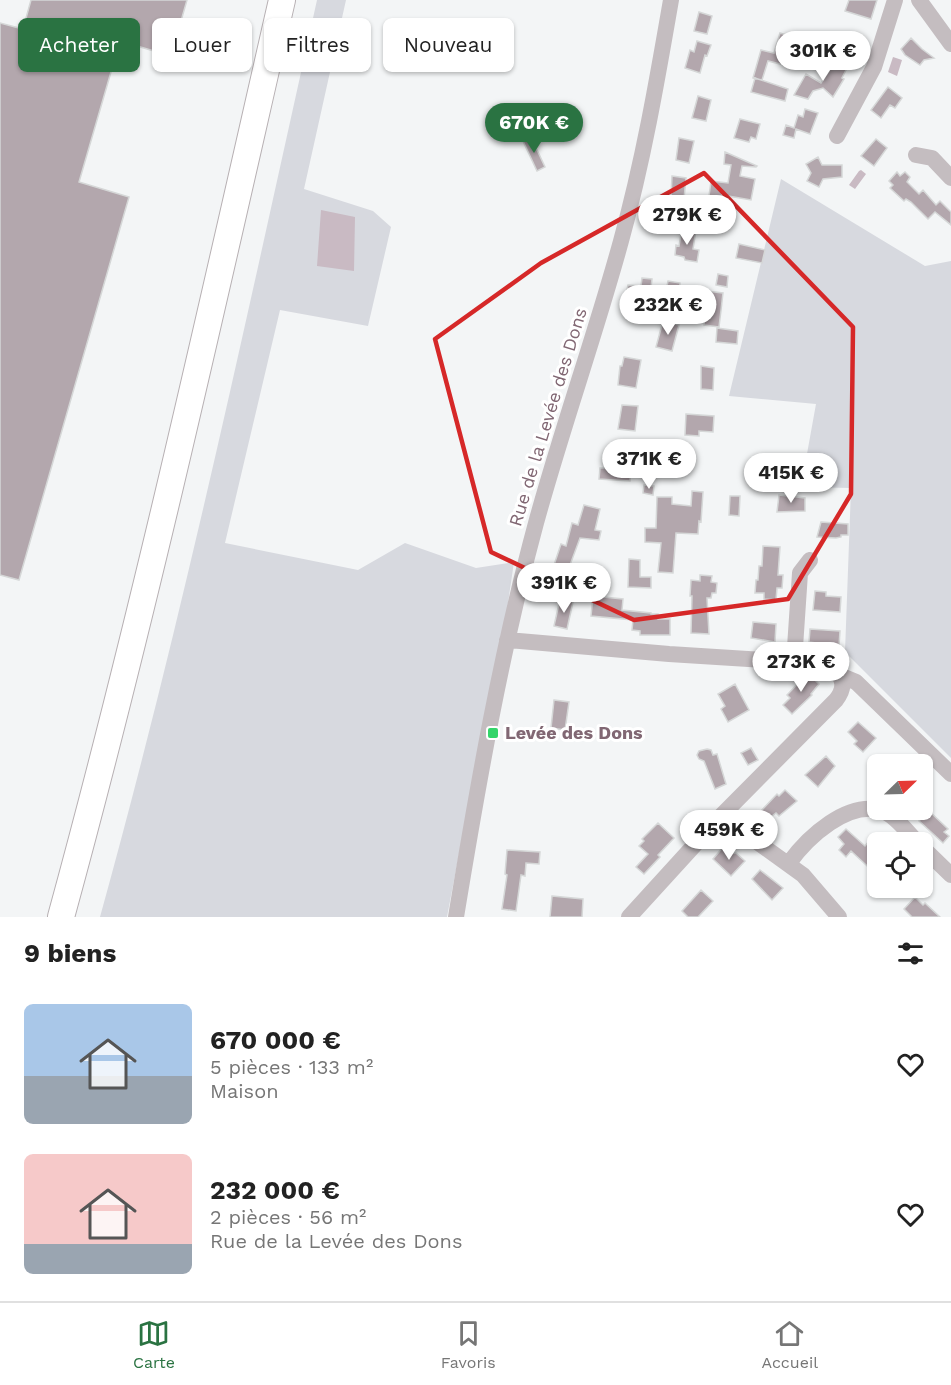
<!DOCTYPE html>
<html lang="fr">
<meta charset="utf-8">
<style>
body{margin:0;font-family:"Work Sans",sans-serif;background:#f2f2f2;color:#222;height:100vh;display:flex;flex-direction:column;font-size:22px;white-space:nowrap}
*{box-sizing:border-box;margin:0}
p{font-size:20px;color:#767676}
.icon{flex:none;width:33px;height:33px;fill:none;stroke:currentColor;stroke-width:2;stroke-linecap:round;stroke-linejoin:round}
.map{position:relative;height:917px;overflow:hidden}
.drawer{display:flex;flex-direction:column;background:#fff;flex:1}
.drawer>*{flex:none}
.top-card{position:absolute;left:18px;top:18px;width:600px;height:54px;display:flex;gap:12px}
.needle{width:39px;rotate:67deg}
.buttons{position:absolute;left:867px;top:754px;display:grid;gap:12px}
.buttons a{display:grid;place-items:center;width:66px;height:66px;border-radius:9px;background:#fff;box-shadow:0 2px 4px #0004;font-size:30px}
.price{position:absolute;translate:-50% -51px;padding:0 14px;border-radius:21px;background:#fff;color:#222;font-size:20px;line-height:39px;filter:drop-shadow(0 2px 3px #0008)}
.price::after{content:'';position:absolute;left:50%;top:36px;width:18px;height:14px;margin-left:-9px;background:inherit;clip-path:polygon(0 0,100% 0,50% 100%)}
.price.on{background:#2a7342;color:#fff}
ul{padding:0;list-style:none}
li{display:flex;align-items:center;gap:18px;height:150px;padding:0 24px}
li span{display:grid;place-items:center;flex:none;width:168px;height:120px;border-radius:9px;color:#555}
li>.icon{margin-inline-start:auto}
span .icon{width:72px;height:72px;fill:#fffc;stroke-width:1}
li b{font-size:26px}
h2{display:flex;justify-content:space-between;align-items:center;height:72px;padding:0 24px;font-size:26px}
.chip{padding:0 21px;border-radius:9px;background:#fff;box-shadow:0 2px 4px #0004;font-size:21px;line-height:54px}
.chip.on{background:#2a7342;color:#fff}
.dock{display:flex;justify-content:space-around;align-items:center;height:84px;border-top:2px solid #e0e0e0;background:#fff;font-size:16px;color:#767676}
.dock a{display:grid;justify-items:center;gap:3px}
.dock .on{color:#2a7342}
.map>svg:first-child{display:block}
.green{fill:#d7d9df}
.water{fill:#c9bac3}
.building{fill:#b3a7ad;stroke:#d5d7d7;stroke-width:1.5}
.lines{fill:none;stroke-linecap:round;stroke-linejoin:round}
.highway-casing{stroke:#b7b0b3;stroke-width:28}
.minor{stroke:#c4bdc0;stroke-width:16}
.highway{stroke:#fff;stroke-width:26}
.marked{fill:none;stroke:#d62828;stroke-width:4.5;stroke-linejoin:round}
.poi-dot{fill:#34d56a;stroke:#fff;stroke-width:2}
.labels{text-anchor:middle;stroke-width:6;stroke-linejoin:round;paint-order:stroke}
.street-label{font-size:18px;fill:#816773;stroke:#fff}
.poi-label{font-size:18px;font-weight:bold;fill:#816773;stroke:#fff;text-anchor:start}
</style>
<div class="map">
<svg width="951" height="917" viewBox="0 0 951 917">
<rect width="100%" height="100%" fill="#f3f5f6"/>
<!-- green -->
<path class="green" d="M317 0H346L304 189 373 211 391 227 368 326 280 310 225 543 358 570 405 543 476 568 514 562 504 630 491 686 447 917H100C184 614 249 306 317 0Z
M781 179 925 266 951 261V758L845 652 851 488 801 487 816 404 729 396Z"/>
<!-- water -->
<path class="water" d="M893 57 902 60 897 76 888 72Z
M861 170 866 174 855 189 849 185 859 171Z
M321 210 355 217 354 271 317 266Z"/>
<!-- building -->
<path class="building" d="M31 0H187L171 56 120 41 79 182 129 197 19 580 0 575V23L23 29Z
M849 0H877L871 19 845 11Z
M699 12 712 16 707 34 694 31Z
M780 33 792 37 784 65 768 61 762 80 753 78 761 50 774 53Z
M911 38 922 49 934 58 924 60 920 65 905 55 901 49Z
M697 41 711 45 707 56 705 55 700 73 685 68 690 50 694 52Z
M835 62 847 68 842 78 844 79 833 97 823 88 813 91 808 99 794 95 806 74 821 83Z
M755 78 788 89 785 101 751 92Z
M888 87 902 98 895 108 890 105 881 118 871 110Z
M698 96 711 100 706 121 692 118Z
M805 109 818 113 810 134 796 129 794 138 783 135 786 125 794 128 798 115 803 117Z
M508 110 539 116 537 125 524 122 526 126 514 124 512 119 508 118Z
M740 119 760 124 756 139 751 137 749 142 734 138Z
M531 137 545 167 537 171 523 141Z
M679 138 694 141 689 163 676 160Z
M876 139 887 148 874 166 861 156Z
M725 152 757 166 756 167 742 166 740 176 755 179 751 200 722 195V198L709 196 711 181 728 183 731 165 724 164Z
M818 157 822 165H842V177L823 179 819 187 807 181 811 173 806 164Z
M897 172 900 176 905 172 910 177 907 182 919 194 923 190 936 205 940 201 951 212V225L935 212 928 219 911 202 906 199 904 201 890 188 893 185 889 181Z
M672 176 686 178 684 199 671 197Z
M714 203 729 227 722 232 707 208Z
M682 228 696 230 693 249 699 250 697 262 685 260 684 257 675 255 676 245 679 246Z
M739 244 765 250 762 263 736 258Z
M718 274 728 276 727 287 716 285Z
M642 278 652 279 650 297 626 294 628 285 641 286Z
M668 281 680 283 679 291 684 293 682 302 678 301 677 304 664 301Z
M706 291 723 293 719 327 704 325 707 301H704Z
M663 321 679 325 672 351 656 347Z
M717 328 738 331 737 344 716 342Z
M624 357 641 360 636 388 618 385 620 366H622Z
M701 366 714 368 713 390 701 389Z
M622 405 638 406 635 431 618 429Z
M686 414 714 416 713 432 699 431V436L685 435Z
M610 451 625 454 624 462H631L630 481 599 479 600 468H609Z
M644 485 654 486 653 495 643 493Z
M692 491 703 492 701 522 699 521 698 534 676 533 673 573 658 572 661 543 645 542V528H656L657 497H672V504L691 506Z
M779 495 805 498V511L777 512Z
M730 496H740L739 516 729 515Z
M584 505 600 509 595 530 601 531 599 540 580 538 563 584 551 579 556 565H554L561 544 566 546 572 523 578 525Z
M821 522 848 524V535H841V537L836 538 817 537Z
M763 546 780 547 778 575H783L782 588H777L776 600 764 599V593H755L756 580H758L759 566H762Z
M629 559 640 560V577H651V588L628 587Z
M700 575 712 576 711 582 717 583 716 593H712L711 598H707L709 634 691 633 692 596H690L691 580 700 581Z
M815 591 826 592V596L841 597 840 612 813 610Z
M593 596 623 599 622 610 651 613V614H658V619H670V635H640V631L632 630 633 620 591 616Z
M560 599 573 602 567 629 554 626Z
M753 622 776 624 775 642 751 638Z
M810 629 840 631 839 646 809 642Z
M808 673 819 684 811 694 812 695 792 714 783 705 790 698 787 695Z
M735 684 749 710 728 722 721 709 725 706 718 694Z
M554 700 569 702 565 730 551 728Z
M858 722 876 738 863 752 854 744 857 741 848 732Z
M751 748 758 760 748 765 741 753Z
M707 749 711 750 713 755 717 754 726 784 715 789 704 761 699 759 697 755 699 751Z
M826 756 835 766 818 787 805 775Z
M785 790 797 801 779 816 776 813 768 819 760 812 777 794 779 796Z
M928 810 948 829 944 832 949 836 943 843 919 821Z
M658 823 674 838 658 855 660 857 644 874 636 867 648 854 639 846 644 841 642 839Z
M846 829 865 846 869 841 878 850V876L851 851 846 857 839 850 844 844 838 837Z
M724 846 731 853H736L745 861 731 876 713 859Z
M507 850 540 852 539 864 526 863 525 876 521 875 516 911 502 909 507 875 505 874Z
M760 870 783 888 772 900 752 879Z
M701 890 713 901 698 917H688L682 911Z
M552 896 583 899 582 917H550Z
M915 897 923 905 925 903 940 917H912L904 909Z"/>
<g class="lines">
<!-- highway casing -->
<g class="highway-casing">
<path id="highway" d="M61 917C144 614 212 306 282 0"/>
</g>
<!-- minor -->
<path class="minor" d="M919 0 951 44
M837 136 874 67 895 0
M916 155 932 158 951 178
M507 640 669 654 813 663C833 666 853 678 836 700L721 816 629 917
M794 662 800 573 810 560
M839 675 856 682 951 774
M721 816 803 875 839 917
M922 847 951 875
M789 863C807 838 848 799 883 811 896 816 908 833 918 843
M456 917C478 784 501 652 536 523 562 428 595 336 621 241 643 162 657 81 671 0"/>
<!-- highway -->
<use href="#highway" class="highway"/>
</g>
<!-- marked area -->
<path class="marked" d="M704 173 853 327 851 494 788 599 634 620 491 552 435 339 541 263Z"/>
<!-- markers -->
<rect class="poi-dot" x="487" y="727" width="12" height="12" rx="3"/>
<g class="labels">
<!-- street labels -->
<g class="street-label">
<text transform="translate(548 417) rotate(-73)" y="6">Rue de la Levée des Dons</text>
</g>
<!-- poi labels -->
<g class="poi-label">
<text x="505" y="739">Levée des Dons</text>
</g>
</g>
</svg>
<div class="buttons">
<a><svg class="needle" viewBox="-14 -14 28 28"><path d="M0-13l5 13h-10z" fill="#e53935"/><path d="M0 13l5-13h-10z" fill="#767676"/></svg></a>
<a><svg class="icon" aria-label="locate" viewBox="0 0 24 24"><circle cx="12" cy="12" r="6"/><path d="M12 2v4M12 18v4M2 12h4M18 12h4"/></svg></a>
</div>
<b class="price" style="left:823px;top:82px">301K €</b>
<b class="price on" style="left:534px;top:154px">670K €</b>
<b class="price" style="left:687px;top:246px">279K €</b>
<b class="price" style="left:668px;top:336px">232K €</b>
<b class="price" style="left:649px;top:490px">371K €</b>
<b class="price" style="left:791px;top:504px">415K €</b>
<b class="price" style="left:564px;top:614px">391K €</b>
<b class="price" style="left:801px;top:693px">273K €</b>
<b class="price" style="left:729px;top:861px">459K €</b>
<div class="top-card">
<a class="chip on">Acheter</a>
<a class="chip">Louer</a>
<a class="chip">Filtres</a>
<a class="chip">Nouveau</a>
</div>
</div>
<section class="drawer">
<h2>9 biens<svg class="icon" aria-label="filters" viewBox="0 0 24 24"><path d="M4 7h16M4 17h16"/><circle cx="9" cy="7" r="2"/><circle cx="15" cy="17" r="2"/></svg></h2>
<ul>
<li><span style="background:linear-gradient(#a9c7e8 60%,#9aa5b1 0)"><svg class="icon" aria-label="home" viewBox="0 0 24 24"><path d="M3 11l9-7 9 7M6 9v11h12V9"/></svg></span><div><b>670 000 €</b><p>5 pièces · 133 m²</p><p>Maison</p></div><svg class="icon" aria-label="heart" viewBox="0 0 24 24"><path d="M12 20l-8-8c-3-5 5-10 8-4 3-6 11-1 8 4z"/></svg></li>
<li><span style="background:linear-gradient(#f6c9c9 75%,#9aa5b1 0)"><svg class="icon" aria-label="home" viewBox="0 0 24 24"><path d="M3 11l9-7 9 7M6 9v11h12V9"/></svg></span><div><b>232 000 €</b><p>2 pièces · 56 m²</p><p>Rue de la Levée des Dons</p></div><svg class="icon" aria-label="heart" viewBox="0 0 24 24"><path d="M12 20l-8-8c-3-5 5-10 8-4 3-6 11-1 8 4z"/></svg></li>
</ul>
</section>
<nav class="dock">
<a class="on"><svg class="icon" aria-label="map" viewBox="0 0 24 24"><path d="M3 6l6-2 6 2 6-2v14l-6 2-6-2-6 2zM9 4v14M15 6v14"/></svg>Carte</a>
<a><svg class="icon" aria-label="saved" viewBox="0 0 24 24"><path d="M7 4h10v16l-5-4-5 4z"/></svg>Favoris</a>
<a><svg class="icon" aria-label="home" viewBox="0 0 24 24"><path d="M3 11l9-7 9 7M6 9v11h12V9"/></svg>Accueil</a>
</nav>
